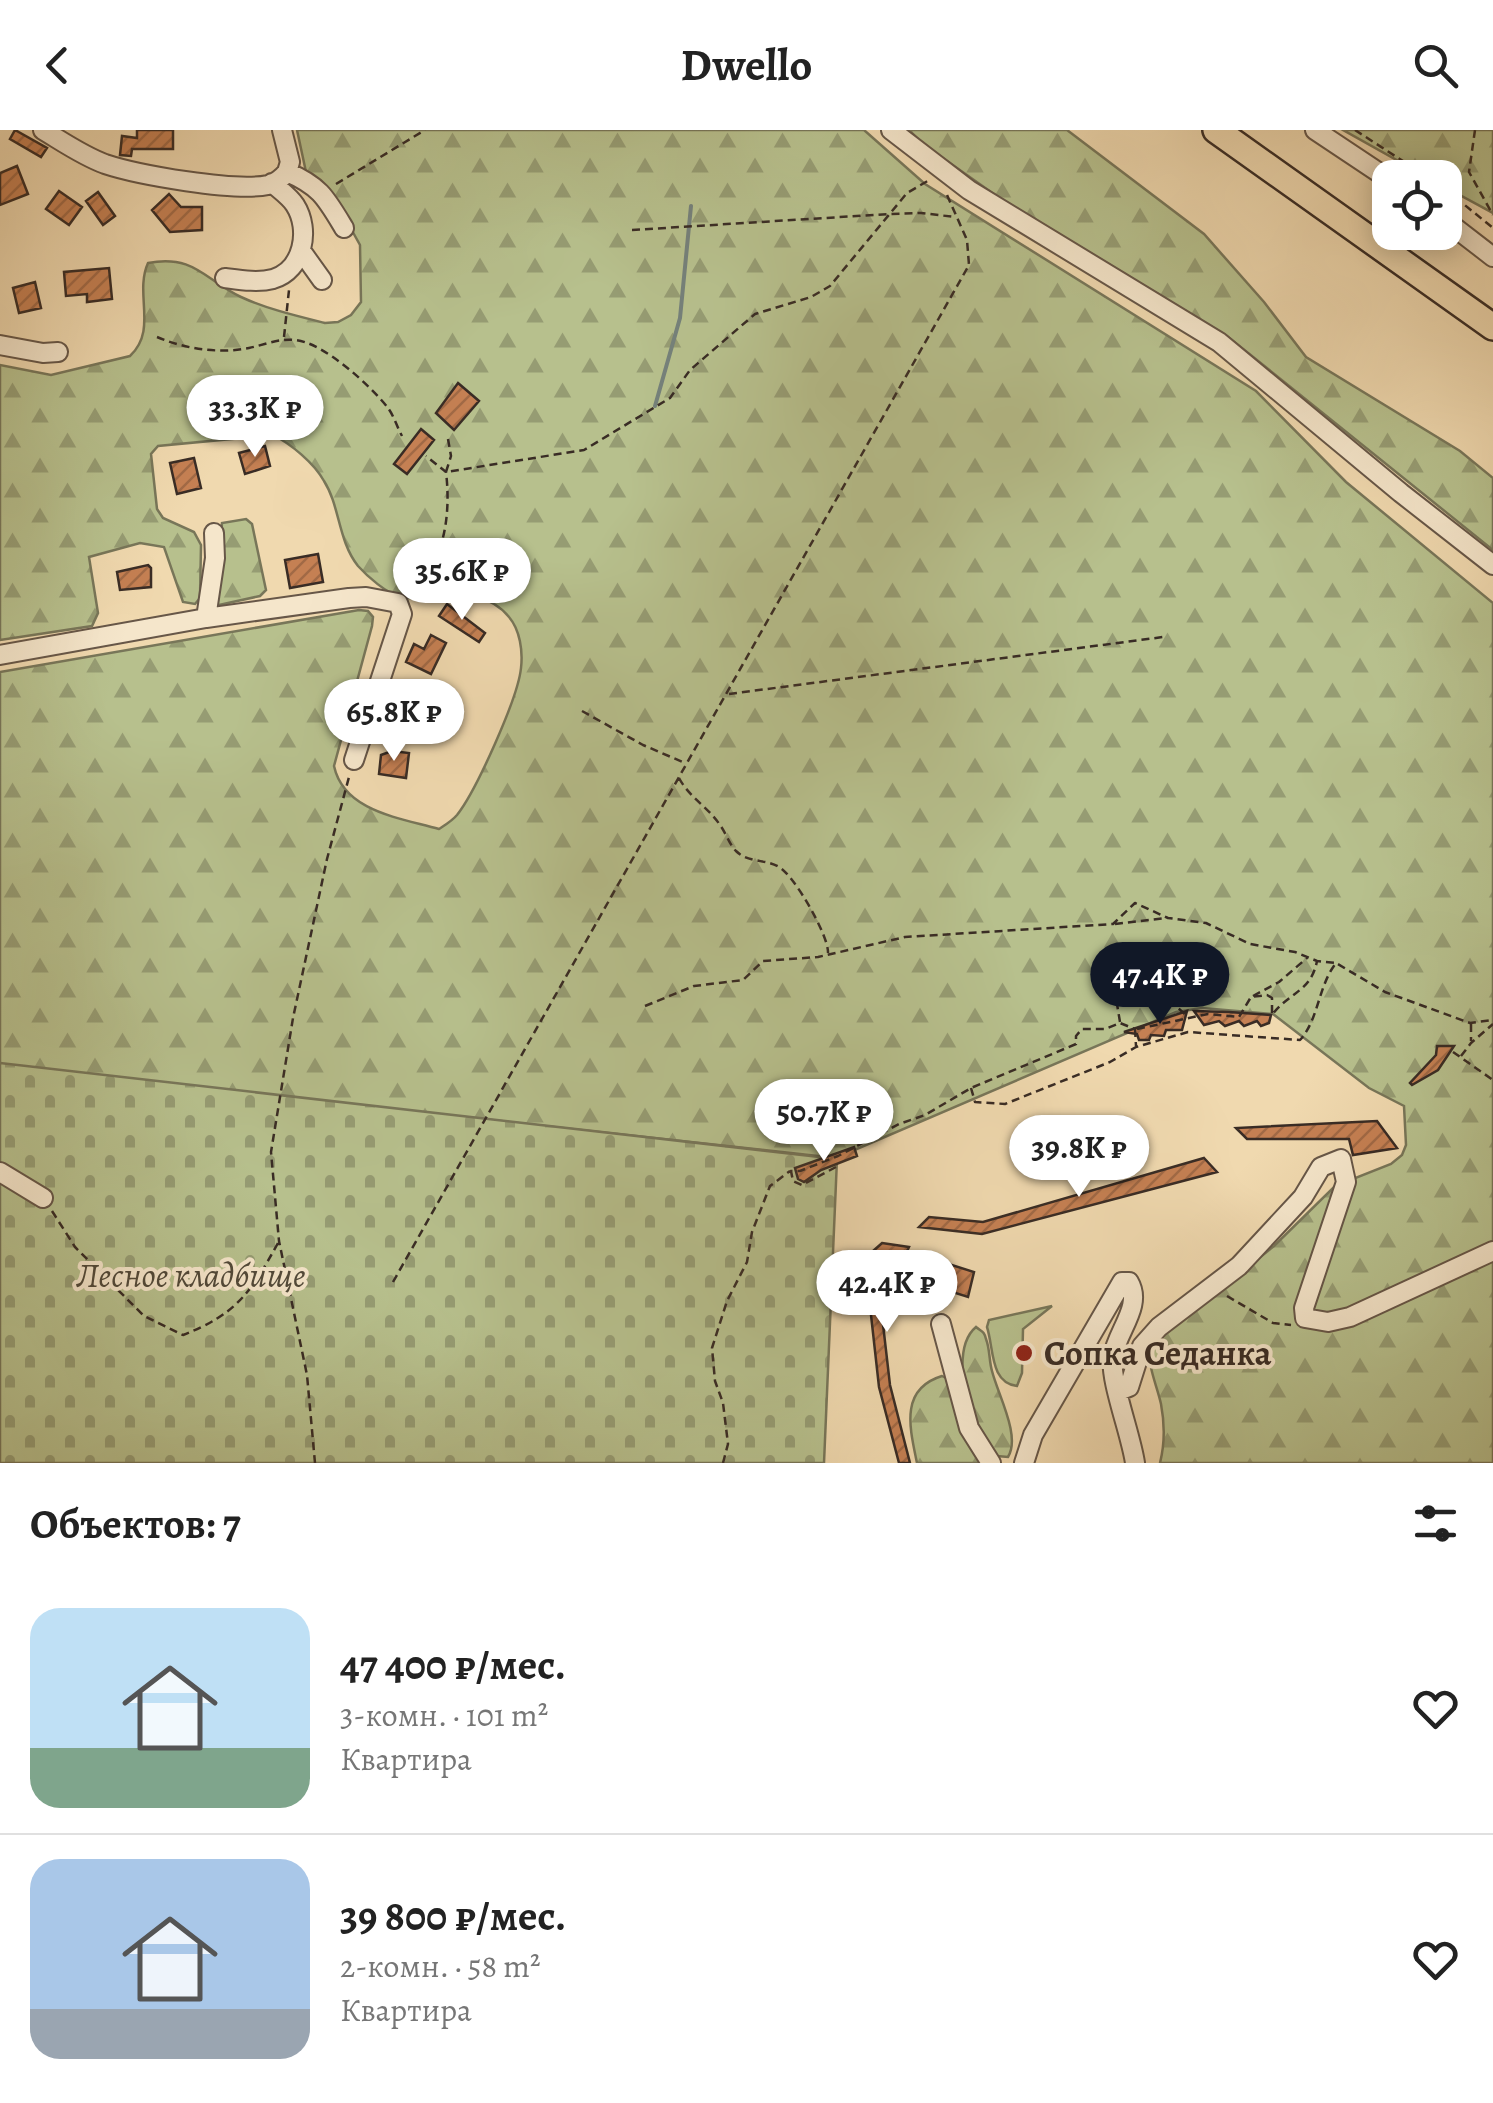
<!DOCTYPE html>
<html lang="ru">
<meta charset="utf-8">
<style>
body{margin:0;font-family:Alegreya,serif;background:#f2f2f2;color:#222;height:100vh;display:flex;flex-direction:column;font-size:38px;white-space:nowrap}
*{box-sizing:border-box;margin:0}
p{font-size:32px;color:#767676}
.icon{flex:none;width:55px;height:55px;fill:none;stroke:currentColor;stroke-width:2;stroke-linecap:round;stroke-linejoin:round}
.map{position:relative;height:1333px;overflow:hidden}
.sheet{display:flex;flex-direction:column;background:#fff;flex:1}
.sheet>*{flex:none}
.controls{position:absolute;left:1372px;top:30px;display:grid;gap:20px}
.controls a{display:grid;place-items:center;width:90px;height:90px;border-radius:20px;background:#fff;box-shadow:0 5px 25px #0003;font-size:50px}
.price{position:absolute;translate:-50% -85px;padding:0 22px;border-radius:35px;background:#fff;color:#222;font-size:32px;line-height:65px;filter:drop-shadow(0 2px 5px #0008)}
.price::after{content:'';position:absolute;left:50%;top:60px;width:30px;height:22px;margin-left:-15px;background:inherit;clip-path:polygon(0 0,100% 0,50% 100%)}
.price.on{background:#111827;color:#fff}
ul{padding:0;list-style:none}
li{display:flex;align-items:center;gap:30px;height:250px;padding:0 30px}
li+li{border-top:2px solid #e0e0e0}
li span{display:grid;place-items:center;flex:none;width:280px;height:200px;border-radius:30px;color:#555}
li>.icon{margin-inline-start:auto}
span .icon{width:120px;height:120px;fill:#fffc;stroke-width:1}
li b{font-size:42px}
h2{display:flex;justify-content:space-between;align-items:center;height:120px;padding:0 30px;font-size:42px}
header{display:flex;justify-content:space-between;align-items:center;height:130px;padding:0 30px;background:#fff;font-size:45px;font-weight:700}
.map>svg:first-child{display:block}
.grass{fill:#b7c08d;stroke:#787659;stroke-width:2.5}
.forest{fill:url(#forest-firs);stroke:#787659;stroke-width:2.5}
.cemetery{fill:url(#cemetery-stones);stroke:#787659;stroke-width:2.5}
.lines{fill:none;stroke-linecap:round;stroke-linejoin:round}
.stream{stroke:#75817b;stroke-width:4}
.building{fill:url(#building-hatch);stroke:#392c25;stroke-width:2.5}
.minor-casing{stroke:#675748;stroke-width:22}
.highway-casing{stroke:#392c25;stroke-width:30}
.path{stroke:#392c25;stroke-width:2.5;stroke-dasharray:8 5;stroke-linecap:butt}
.minor{stroke:#f5e6cb;stroke-width:18}
.highway{stroke:#f0d9af;stroke-width:25}
.poi-dot{fill:#8f2418;stroke:#f5e6cb;stroke-width:4}
.labels{text-anchor:middle;stroke-width:8;stroke-linejoin:round;paint-order:stroke}
.park-label{font-size:35px;font-style:italic;fill:#524a3a;stroke:#f5e6cb}
.poi-label{font-size:35px;font-weight:bold;fill:#392c25;stroke:#f5e6cb;text-anchor:start}
</style>
<header><svg class="icon" aria-label="back" viewBox="0 0 24 24"><path d="M15 5l-7 7 7 7"/></svg>Dwello<svg class="icon" aria-label="search" viewBox="0 0 24 24"><circle cx="10" cy="10" r="6"/><path d="M15 15l6 6"/></svg></header>
<div class="map">
<svg width="1493" height="1333" viewBox="0 0 1493 1333">
<defs>
<pattern id="forest-firs" width="22" height="20" patternUnits="userSpaceOnUse" patternTransform="scale(2.5)"><rect width="22" height="20" fill="#b7c08d"/><path d="M5 1l3.5 6h-7zM16 11l3.5 6h-7z" fill="#969c73"/></pattern>
<pattern id="cemetery-stones" width="16" height="16" patternUnits="userSpaceOnUse" patternTransform="scale(2.5)"><rect width="16" height="16" fill="#b7c08d"/><path d="M2 7V4a2 2 0 0 1 4 0v3zM10 15v-3a2 2 0 0 1 4 0v3z" fill="#969c73"/></pattern>
<pattern id="building-hatch" width="6" height="6" patternUnits="userSpaceOnUse" patternTransform="scale(2.5)"><rect width="6" height="6" fill="#c58053"/><path d="M-1 1l2-2M0 6l6-6M5 7l2-2" fill="none" stroke="#a16945"/></pattern>
</defs>
<rect width="100%" height="100%" fill="#f0d9af"/>
<filter id="stains"><feTurbulence type="fractalNoise" baseFrequency=".002" numOctaves="4"/><feColorMatrix values="0 0 0 0 .2 0 0 0 0 .09 0 0 0 0 .02 0 0 0 .5 -.17"/></filter>
<radialGradient id="worn" r=".72"><stop offset=".6" stop-color="#630" stop-opacity="0"/><stop offset="1" stop-color="#630" stop-opacity=".3"/></radialGradient>
<!-- grass -->
<path class="grass" d="M1052 1176 1023 1199 1022 1243 1017 1256C990 1253 994 1219 987 1197L989 1190Z"/>
<!-- forest -->
<path class="forest" d="M297 0H864L925 54 1256 261 1346 352 1493 473V1333H1160C1165 1313 1165 1295 1161 1274 1157 1255 1147 1236 1150 1216L1274 1116 1335 1056 1391 1034 1402 1025 1406 1015 1404 976 1369 958 1273 884 1202 878 1176 882 836 1028 0 936V542L359 480 368 481 373 487 372 496 334 636C344 682 401 688 439 699 445 695 452 691 457 685 476 661 518 568 521 538 523 521 520 500 509 487 481 452 438 474 401 467 387 464 367 446 358 436 338 411 340 376 324 351 314 333 291 314 273 305L158 316 151 324 157 379 163 388 194 402 201 415 200 468 195 474 183 472 164 417 140 413 89 427 98 483 92 496 0 510V235L51 245 130 226C158 200 134 164 148 133 194 124 205 150 241 167 267 179 297 186 325 193L338 192 351 185 361 172 360 115 340 79 306 42Z
M909 0H1067L1204 104 1264 172 1306 227 1460 321 1493 348V420L1227 206 998 67 923 14Z
M1343 0H1493V83L1445 57V48L1427 47Z
M246 389 252 394 266 460 260 466 219 475 216 474 222 393Z
M976 1197C982 1202 984 1201 986 1209 990 1219 989 1231 992 1241 998 1265 1021 1306 1008 1327L997 1326C990 1317 982 1308 977 1299 965 1274 952 1217 976 1197Z
M942 1246 948 1249 983 1333H917C910 1299 899 1259 942 1246Z"/>
<!-- cemetery -->
<path class="cemetery" d="M0 933 837 1029 824 1333H0Z"/>
<g class="lines">
<!-- stream -->
<path class="stream" d="M655 276 680 188 691 76"/>
</g>
<!-- building -->
<path class="building" d="M15 0 47 18 41 27 10 9Z
M137 0H173V19H132L131 26 120 25 122 6 137 8Z
M17 36 28 64 0 75V43Z
M59 61 82 77 69 95 46 79Z
M98 62 115 86 103 95 86 71Z
M169 64 181 77H202V100L170 102 152 80Z
M109 138 112 169 87 172V164L66 166 64 142Z
M35 152 41 178 19 183 13 158Z
M458 253 479 271 454 300 436 283Z
M421 299 434 310 407 344 394 334Z
M265 316 270 336 245 344 239 323Z
M194 328 201 358 177 364 170 333Z
M318 424 323 452 290 458 285 430Z
M148 435 151 438V457L120 460 117 442Z
M447 474 485 503 479 512 439 486Z
M431 505 446 513 431 544 406 532 414 514 424 519Z
M399 563 422 568 416 593 404 591 405 585 385 577 388 568 398 570Z
M392 621 409 623 406 648 379 644 381 625Z
M1187 881 1182 900H1166L1164 906 1151 905 1149 910H1139L1137 904 1124 902Z
M1194 881 1229 882 1271 885 1269 893 1261 896 1257 891 1244 896 1239 891 1225 896 1219 891 1204 895Z
M1437 916H1454L1438 940 1412 955 1410 953 1436 925Z
M1377 991 1397 1018 1353 1025 1349 1009H1247L1236 998Z
M854 1017 857 1026 821 1040 804 1052 798 1049 795 1038Z
M1204 1028 1217 1042 982 1104 919 1097 929 1087 983 1092Z
M882 1113 909 1117 881 1177 890 1255 910 1333H899L879 1257 870 1176 880 1148 870 1134 872 1122Z
M936 1130 974 1142 968 1167 927 1154Z"/>
<g class="lines">
<!-- minor casing -->
<g class="minor-casing">
<path id="minor" d="M43 0C63 12 83 26 105 34 138 45 235 62 268 55 276 53 282 48 287 42L290 32 282 0
M891 0 969 60 1219 212 1401 363 1493 435
M1315 0 1390 50
M287 42C320 56 326 68 344 98
M1445 90 1493 127
M302 122 322 150
M225 148C240 150 258 153 273 149 303 140 311 100 295 75 290 67 280 60 272 53
M0 215 43 223 58 222
M206 488 215 428 214 403
M0 525 206 488 349 468 366 467 398 473 402 484 354 630
M0 1042 43 1068
M941 1194 969 1298 991 1333
M1119 1261 1129 1257 1142 1216 1159 1197 1239 1136 1303 1067 1321 1037 1341 1029 1346 1052 1304 1178 1305 1188 1328 1192 1350 1187 1493 1121
M1024 1333 1033 1305 1122 1152H1129C1143 1176 1117 1201 1113 1226 1109 1249 1131 1304 1135 1333"/>
</g>
<!-- highway casing -->
<g class="highway-casing">
<path id="highway" d="M1216 0 1493 197"/>
</g>
<!-- path -->
<path class="path" d="M1355 0 1429 48
M1475 0 1469 42 1493 85
M336 54 425 0
M1445 59 1493 98
M632 100 889 84 921 83 955 87
M157 207C185 219 219 224 249 218 264 215 279 208 295 210 323 212 371 256 388 278 394 286 397 297 402 306
M284 207 289 160
M448 309 451 326 446 342 584 320 670 268 690 240 755 184 811 167 830 156 907 63 931 49
M411 463C445 433 451 384 446 342L426 326
M729 564 1163 507
M582 581 643 615 685 633
M679 648C689 667 708 677 720 695 726 703 729 714 736 721 748 733 766 729 779 737 794 745 829 806 828 823
M1115 794 1166 788
M1253 866 1279 852 1307 828
M645 876 694 856 743 850 763 831 818 827 905 807 1113 794 1135 773 1168 788 1206 793 1250 814 1295 822 1317 831
M1120 892 1116 868 1124 852 1167 868 1187 886
M1471 894V911
M1135 899 1136 916
M1137 899 1208 884 1239 887 1251 867 1267 865 1272 868V885C1289 862 1311 862 1317 831L1336 833
M1453 922 1493 950
M1461 926 1471 913 1493 894
M971 958 975 972 1005 974 1110 932 1136 917 1188 902 1300 910C1319 889 1318 856 1336 833L1385 862 1470 893 1493 890
M836 1037 802 1055 793 1051 791 1041H800L838 1026 899 994 925 985 971 958 1076 914V906L1082 899H1105L1120 893 1135 899
M52 1081 75 1117 144 1186 183 1205C237 1184 251 1162 278 1113
M393 1152 969 135 967 110 947 65
M1227 1166 1273 1193 1291 1195
M315 1333 307 1245 279 1111 271 1022 293 888 327 729 349 647
M723 1333 728 1314 723 1273 715 1251 712 1218 727 1171 747 1132 752 1102 770 1056 790 1041"/>
<!-- minor -->
<use href="#minor" class="minor"/>
<!-- highway -->
<use href="#highway" class="highway"/>
</g>
<!-- markers -->
<circle class="poi-dot" cx="1024" cy="1223" r="10"/>
<g class="labels">
<!-- park labels -->
<g class="park-label">
<text x="191" y="1157">Лесное кладбище</text>
</g>
<!-- poi labels -->
<g class="poi-label">
<text x="1044" y="1235">Сопка Седанка</text>
</g>
</g>
<rect width="100%" height="100%" filter="url(#stains)"/>
<rect width="100%" height="100%" fill="url(#worn)"/>
</svg>
<div class="controls">
<a><svg class="icon" aria-label="locate" viewBox="0 0 24 24"><circle cx="12" cy="12" r="6"/><path d="M12 2v4M12 18v4M2 12h4M18 12h4"/></svg></a>
</div>
<b class="price" style="left:255px;top:330px">33.3K ₽</b>
<b class="price" style="left:462px;top:493px">35.6K ₽</b>
<b class="price" style="left:394px;top:634px">65.8K ₽</b>
<b class="price on" style="left:1160px;top:897px">47.4K ₽</b>
<b class="price" style="left:824px;top:1034px">50.7K ₽</b>
<b class="price" style="left:1079px;top:1070px">39.8K ₽</b>
<b class="price" style="left:887px;top:1205px">42.4K ₽</b>
</div>
<section class="sheet">
<h2>Объектов: 7<svg class="icon" aria-label="filters" viewBox="0 0 24 24"><path d="M4 7h16M4 17h16"/><circle cx="9" cy="7" r="2"/><circle cx="15" cy="17" r="2"/></svg></h2>
<ul>
<li><span style="background:linear-gradient(#bfe0f5 70%,#7fa58c 0)"><svg class="icon" aria-label="home" viewBox="0 0 24 24"><path d="M3 11l9-7 9 7M6 9v11h12V9"/></svg></span><div><b>47 400 ₽/мес.</b><p>3-комн. · 101 m²</p><p>Квартира</p></div><svg class="icon" aria-label="heart" viewBox="0 0 24 24"><path d="M12 20l-8-8c-3-5 5-10 8-4 3-6 11-1 8 4z"/></svg></li>
<li><span style="background:linear-gradient(#a9c7e8 75%,#9aa5b1 0)"><svg class="icon" aria-label="home" viewBox="0 0 24 24"><path d="M3 11l9-7 9 7M6 9v11h12V9"/></svg></span><div><b>39 800 ₽/мес.</b><p>2-комн. · 58 m²</p><p>Квартира</p></div><svg class="icon" aria-label="heart" viewBox="0 0 24 24"><path d="M12 20l-8-8c-3-5 5-10 8-4 3-6 11-1 8 4z"/></svg></li>
</ul>
</section>
